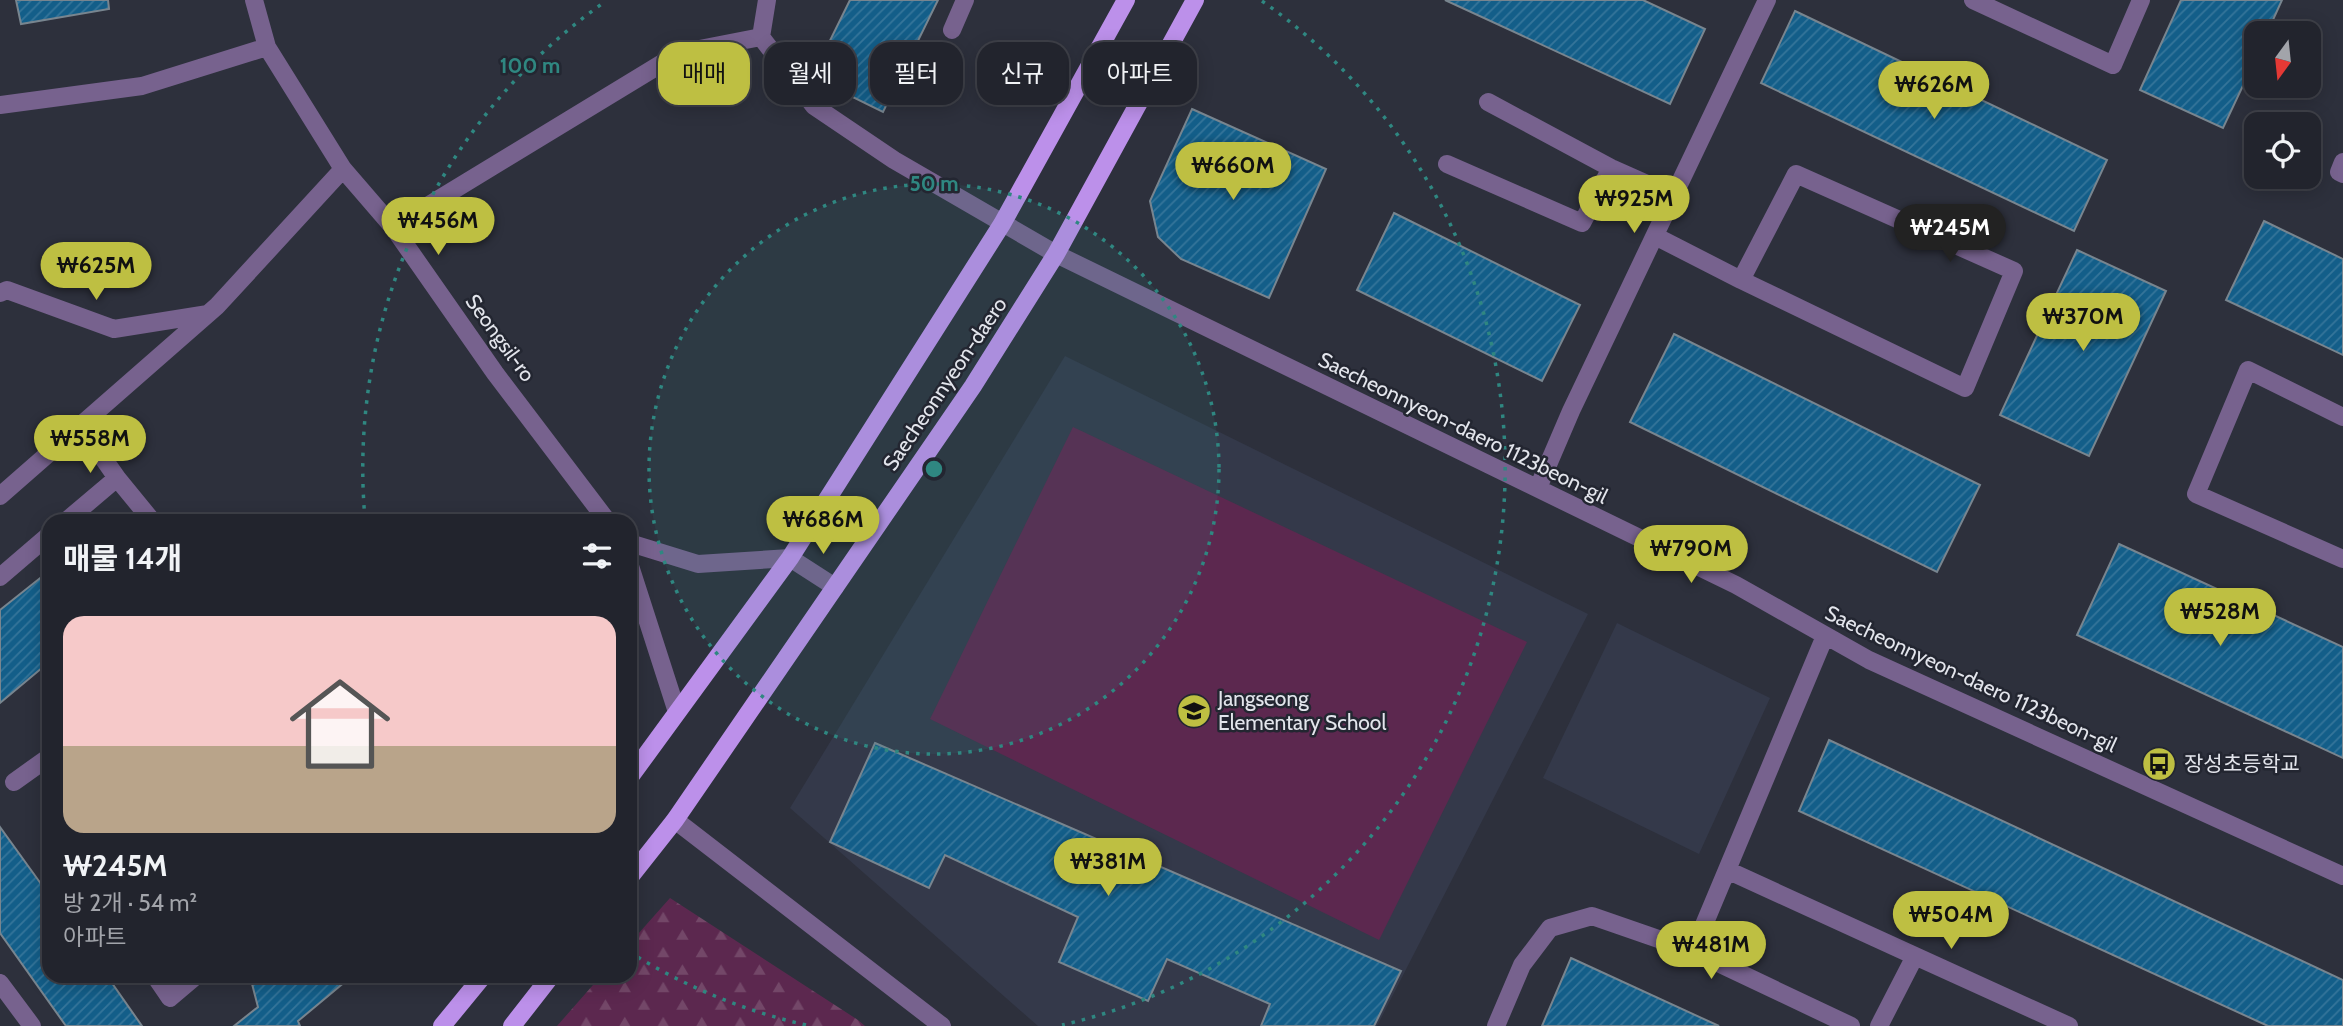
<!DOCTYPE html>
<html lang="ko">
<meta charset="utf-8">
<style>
body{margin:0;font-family:Cabin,"Noto Sans KR",sans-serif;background:#2a2c35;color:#f1f3f6;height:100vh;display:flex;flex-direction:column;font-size:26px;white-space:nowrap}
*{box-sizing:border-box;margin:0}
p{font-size:23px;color:#a2a4aa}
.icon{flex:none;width:38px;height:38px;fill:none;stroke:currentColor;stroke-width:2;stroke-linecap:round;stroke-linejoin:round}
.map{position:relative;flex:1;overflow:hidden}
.side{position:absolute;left:42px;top:514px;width:595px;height:469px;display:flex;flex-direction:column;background:#22242d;border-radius:21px;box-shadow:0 4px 18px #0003,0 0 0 2px #3f4149}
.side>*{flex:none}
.hud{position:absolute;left:658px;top:42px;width:665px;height:63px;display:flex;gap:14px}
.needle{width:46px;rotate:195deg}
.tools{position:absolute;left:2244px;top:21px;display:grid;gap:14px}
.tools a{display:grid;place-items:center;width:77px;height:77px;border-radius:14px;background:#22242d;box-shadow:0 4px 18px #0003,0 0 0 2px #3f4149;font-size:35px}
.price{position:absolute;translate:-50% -60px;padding:0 16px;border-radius:24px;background:#bebf42;color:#111;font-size:23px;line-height:46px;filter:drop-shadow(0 2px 4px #0008)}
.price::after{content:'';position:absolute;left:50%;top:42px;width:21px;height:16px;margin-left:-10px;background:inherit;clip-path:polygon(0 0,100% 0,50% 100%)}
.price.current{background:#222;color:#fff}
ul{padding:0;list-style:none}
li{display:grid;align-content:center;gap:14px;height:371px;padding:0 21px}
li+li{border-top:2px solid #3f4149}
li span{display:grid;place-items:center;height:217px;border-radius:21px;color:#555}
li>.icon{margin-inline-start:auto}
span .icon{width:126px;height:126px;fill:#fffc;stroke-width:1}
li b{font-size:30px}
h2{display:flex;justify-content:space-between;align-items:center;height:84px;padding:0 21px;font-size:30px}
.pill{padding:0 24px;border-radius:21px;background:#22242d;box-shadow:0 4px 18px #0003,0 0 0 2px #3f4149;font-size:24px;line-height:63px}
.pill.current{background:#bebf42;color:#111}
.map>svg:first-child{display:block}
.built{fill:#34394a}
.forest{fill:url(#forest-firs)}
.pitch{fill:#5c284f}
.building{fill:url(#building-hatch);stroke:#78858f;stroke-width:2}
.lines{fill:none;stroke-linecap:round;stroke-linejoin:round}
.minor{stroke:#77628e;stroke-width:18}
.major{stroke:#bc90ea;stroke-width:18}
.ring{fill:none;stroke:#2f8781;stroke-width:3.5;stroke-dasharray:3.5 7}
.labels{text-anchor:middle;stroke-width:5;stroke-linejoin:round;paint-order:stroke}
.street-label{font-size:21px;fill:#e3e5ec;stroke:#232631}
.poi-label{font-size:21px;fill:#e3e5ec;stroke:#232631;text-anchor:start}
.centre{fill:#2f8781;stroke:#232631;stroke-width:3.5}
.ring-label{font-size:21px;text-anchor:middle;font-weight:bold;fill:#2f8781;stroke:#232631;stroke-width:5;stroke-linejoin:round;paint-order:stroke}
</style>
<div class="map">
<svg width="2343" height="1026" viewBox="0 0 2343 1026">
<defs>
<pattern id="forest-firs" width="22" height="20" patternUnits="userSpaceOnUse" patternTransform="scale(1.75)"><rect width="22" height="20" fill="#5c284f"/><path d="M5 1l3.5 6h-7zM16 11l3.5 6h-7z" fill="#734768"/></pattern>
<pattern id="building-hatch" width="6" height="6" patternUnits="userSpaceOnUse" patternTransform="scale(1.75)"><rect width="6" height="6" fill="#135e89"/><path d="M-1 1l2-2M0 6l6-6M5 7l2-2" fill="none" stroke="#35759a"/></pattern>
</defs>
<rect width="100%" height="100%" fill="#2d303c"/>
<!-- built -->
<path class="built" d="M1065 356 1588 614 1377 1026H1038L790 808Z
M1617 623 1770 698 1699 854 1543 778Z"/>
<!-- forest -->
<path class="forest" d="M670 898 858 1020 865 1026H557L600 977 630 976V943Z"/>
<!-- pitch -->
<path class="pitch" d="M1073 427 1527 642 1379 940 930 719Z"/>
<!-- building -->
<path class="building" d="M16 0H108L109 9 21 24Z
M850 0H938L883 112 812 77Z
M1445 0H1643L1705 29 1670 104Z
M2181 0H2282L2267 33H2256V58L2223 128 2140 90Z
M1795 11 2107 160 2074 231 1761 83Z
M1192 109 1326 169 1269 298 1181 259 1158 237 1150 201Z
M1394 213 1580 305 1542 381 1357 290Z
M2264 221 2343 259V355L2226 300Z
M2077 250 2166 291 2089 456 2000 415Z
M1674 334 1980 485 1937 572 1630 422Z
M2119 544 2343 647V758L2077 635Z
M49 571V662L0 703V610Z
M1829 740 2343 980V1026H2268L1799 811Z
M875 743 1401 971 1374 1026H1261L1270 1004 1167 959 1148 1001 1059 962 1078 917 945 855 929 888 830 842Z
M0 827 49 895V976H107L142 1026H66L0 933Z
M1571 958 1719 1026H1542Z
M250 976H352L298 1021 300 1026H234L258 1007Z"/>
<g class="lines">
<!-- minor -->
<path class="minor" d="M254 0 267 47 343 169 393 227 495 373 608 522
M767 0 761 37 814 106 894 160 1056 254 1736 585 1869 660 2343 876
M1973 0 2113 65 2141 0
M952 30 965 0
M1488 102 1611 168 1674 196
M0 105 142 86 267 47
M2343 162 2339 172 2343 174
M1447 164 1582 223 1611 168
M393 227 679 53 761 37
M1655 236 1741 280 1796 174 2014 271 1965 388 1741 280
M0 293 7 290 114 329 208 314
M2343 417 2248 370 2196 494 2343 559
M117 478 153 522
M1538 488 1571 411 1767 0
M0 496 217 306 343 169
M65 522 117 478 80 425
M630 543 698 564 790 558 835 587
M630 566 677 712
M0 577 49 535
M14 782 49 757
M675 820 942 1026
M1723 880 1727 870 1915 956
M1697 942 1693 951 1851 1026
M155 976 170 998 196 976
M0 983 32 1026
M1496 1026 1522 965 1550 928 1592 916 1693 951 1825 636
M1879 1026 1915 956 2069 1026"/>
<!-- major -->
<path class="major" d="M630 777 790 558 1002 224 1126 0
M630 877 675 820 973 386 1056 254 1195 0
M442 1026 483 976
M512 1026 551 976"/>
</g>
<!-- distance rings -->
<circle cx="934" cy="469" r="285" fill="#2f8781" fill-opacity=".12"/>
<g class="ring">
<circle cx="934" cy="469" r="285"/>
<path d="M806 1025A571 571 0 0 1 631 953M365 519A571 571 0 0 1 606 1M1262 1A571 571 0 0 1 1062 1025"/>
</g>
<!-- icons -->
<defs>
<g id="school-disc" transform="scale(1.75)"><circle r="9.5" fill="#bebf42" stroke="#232631"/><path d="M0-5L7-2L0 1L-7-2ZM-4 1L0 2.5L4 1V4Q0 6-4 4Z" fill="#111"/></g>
<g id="bus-disc" transform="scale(1.75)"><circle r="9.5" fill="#bebf42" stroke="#232631"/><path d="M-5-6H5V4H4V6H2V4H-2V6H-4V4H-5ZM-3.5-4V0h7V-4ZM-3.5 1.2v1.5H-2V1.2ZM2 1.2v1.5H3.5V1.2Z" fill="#111"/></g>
</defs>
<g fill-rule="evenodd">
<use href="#school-disc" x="1194" y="711"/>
<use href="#bus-disc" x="2159" y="764"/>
</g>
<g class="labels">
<!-- street labels -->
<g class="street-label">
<text transform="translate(500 338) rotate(54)" y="7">Seongsil-ro</text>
<text transform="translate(945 384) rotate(-56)" y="7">Saecheonnyeon-daero</text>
<text transform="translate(1463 428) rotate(26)" y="7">Saecheonnyeon-daero 1123beon-gil</text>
<text transform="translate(1971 679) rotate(25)" y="7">Saecheonnyeon-daero 1123beon-gil</text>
</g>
<!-- poi labels -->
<g class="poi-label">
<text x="1218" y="706">Jangseong<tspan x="1218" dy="24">Elementary School</tspan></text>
<text x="2184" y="771">장성초등학교</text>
</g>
</g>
<circle cx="934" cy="469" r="10" class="centre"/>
<g class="ring-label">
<text x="530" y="73">100 m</text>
<text x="934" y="191">50 m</text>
</g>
</svg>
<div class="tools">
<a><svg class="needle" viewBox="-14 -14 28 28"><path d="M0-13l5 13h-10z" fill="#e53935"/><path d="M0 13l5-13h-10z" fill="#a2a4aa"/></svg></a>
<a><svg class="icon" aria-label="locate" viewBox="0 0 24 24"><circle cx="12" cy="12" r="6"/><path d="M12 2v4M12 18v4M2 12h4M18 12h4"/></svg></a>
</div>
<b class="price" style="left:1934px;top:121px">₩626M</b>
<b class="price" style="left:1233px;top:202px">₩660M</b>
<b class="price" style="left:1634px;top:235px">₩925M</b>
<b class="price" style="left:438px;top:257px">₩456M</b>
<b class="price current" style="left:1950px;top:264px">₩245M</b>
<b class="price" style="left:96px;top:302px">₩625M</b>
<b class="price" style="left:2083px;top:353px">₩370M</b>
<b class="price" style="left:90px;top:475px">₩558M</b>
<b class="price" style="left:823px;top:556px">₩686M</b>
<b class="price" style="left:1691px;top:585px">₩790M</b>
<b class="price" style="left:2220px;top:648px">₩528M</b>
<b class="price" style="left:1108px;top:898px">₩381M</b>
<b class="price" style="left:1951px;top:951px">₩504M</b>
<b class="price" style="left:1711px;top:981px">₩481M</b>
<div class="hud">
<a class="pill current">매매</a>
<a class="pill">월세</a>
<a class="pill">필터</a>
<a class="pill">신규</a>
<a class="pill">아파트</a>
</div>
<section class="side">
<h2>매물 14개<svg class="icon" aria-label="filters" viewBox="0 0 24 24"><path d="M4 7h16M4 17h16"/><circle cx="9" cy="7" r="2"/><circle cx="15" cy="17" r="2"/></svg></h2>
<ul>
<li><span style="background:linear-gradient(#f6c9c9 60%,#b9a48a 0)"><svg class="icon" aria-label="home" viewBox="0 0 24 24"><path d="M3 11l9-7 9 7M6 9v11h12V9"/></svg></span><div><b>₩245M</b><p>방 2개 · 54 m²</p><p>아파트</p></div></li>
</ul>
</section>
</div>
